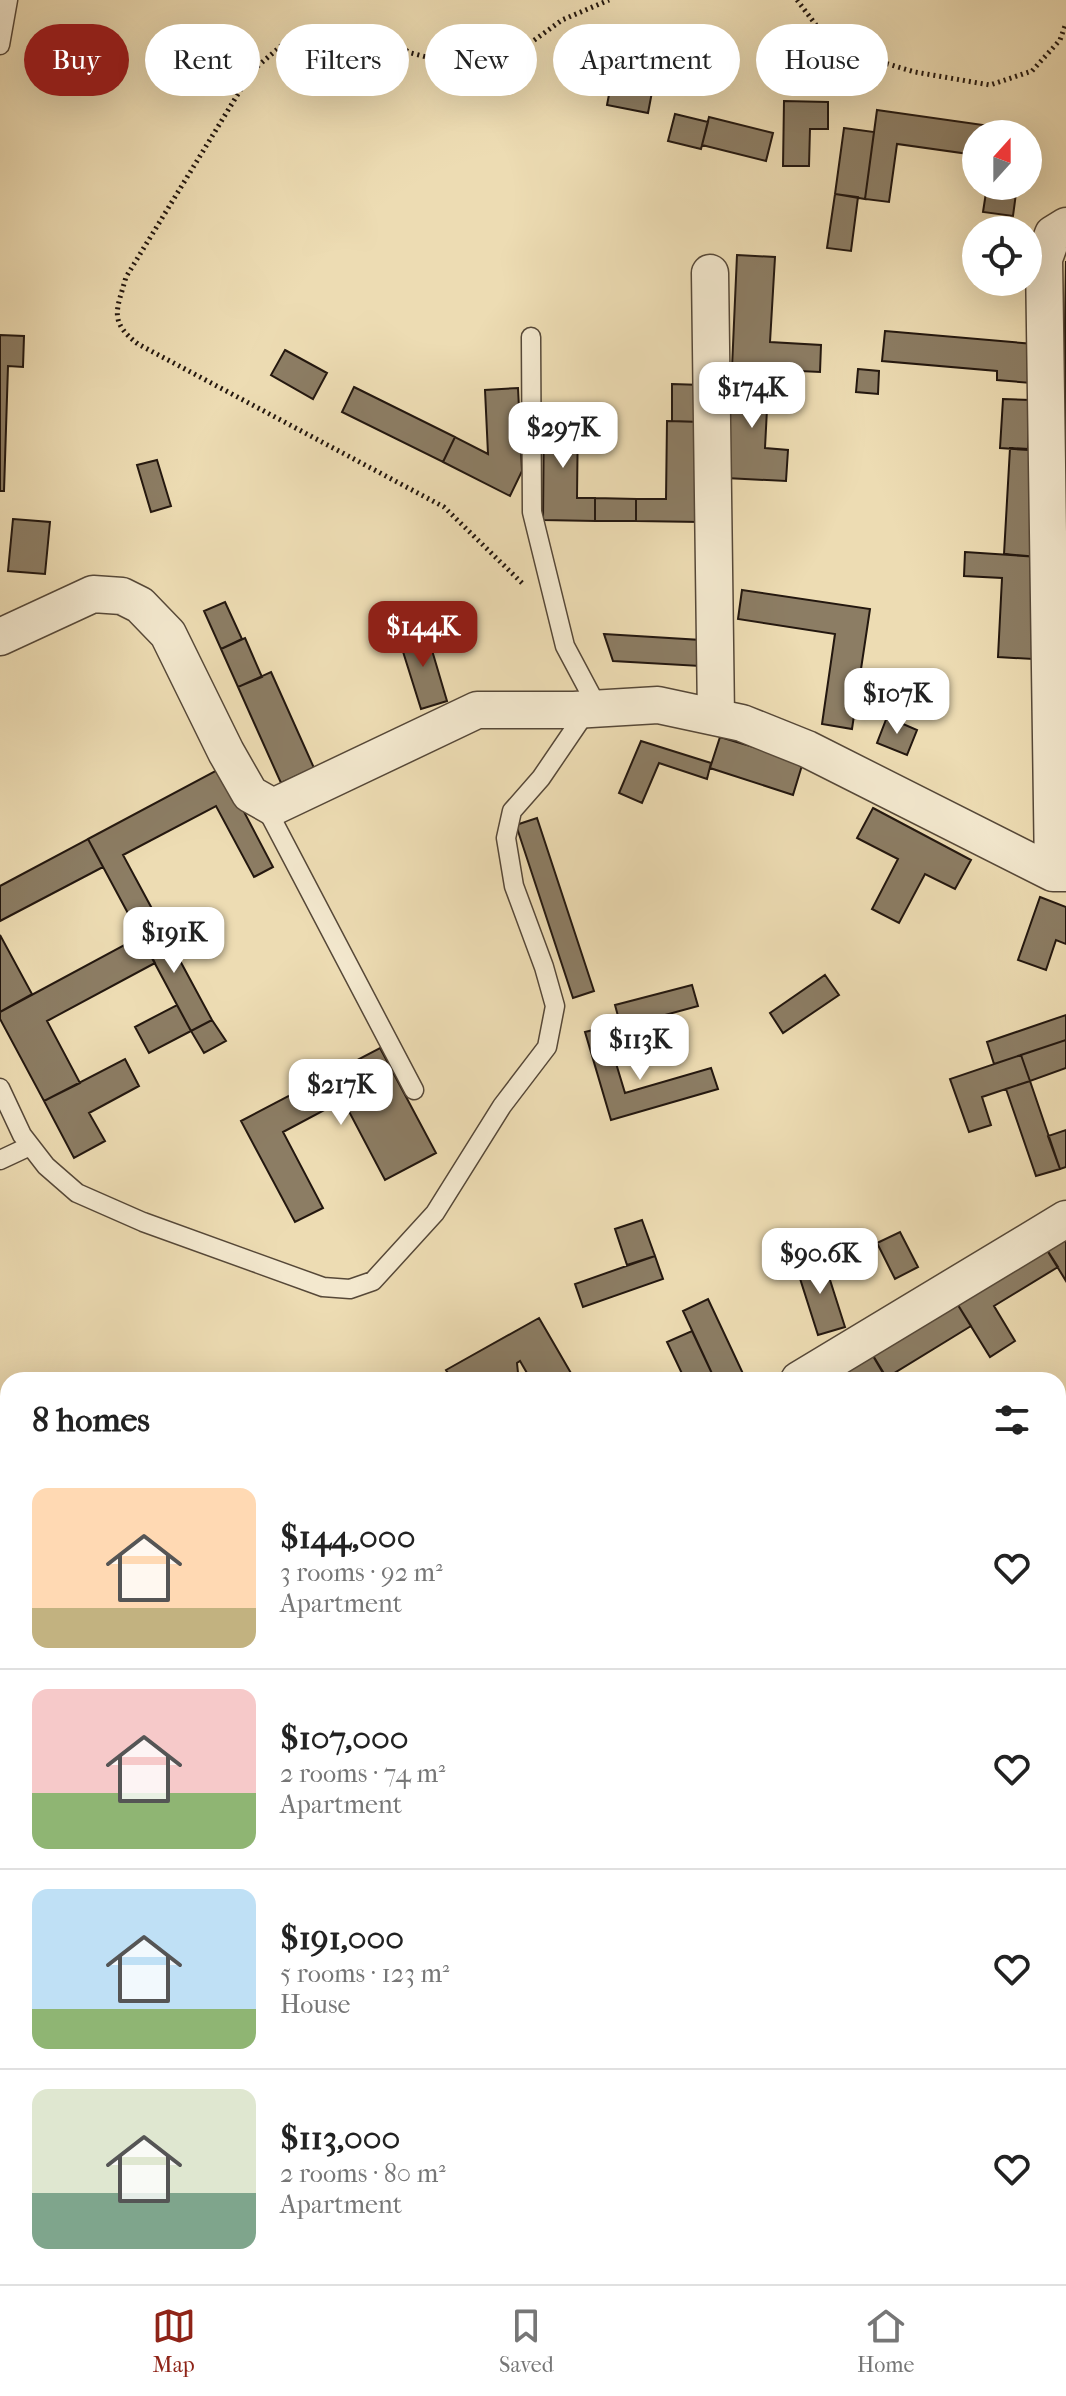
<!DOCTYPE html>
<meta charset="utf-8">
<style>
body{margin:0;font-family:"IM FELL French Canon",serif;background:#f6f6f6;color:#222;height:100vh;display:flex;flex-direction:column;font-size:30px;white-space:nowrap}
*{box-sizing:border-box;margin:0}
p{font-size:26px;color:#767676}
.icon{flex:none;width:44px;height:44px;fill:none;stroke:currentColor;stroke-width:2;stroke-linecap:round;stroke-linejoin:round}
.map{position:relative;flex:1;overflow:hidden}
.panel{position:absolute;left:0px;top:1372px;width:1066px;height:912px;display:flex;flex-direction:column;background:#fff;border-radius:24px 24px 0 0;box-shadow:0 8px 32px #0002}
.panel>*{flex:none}
.banner{position:absolute;left:24px;top:24px;width:1018px;height:72px;display:flex;gap:16px}
.needle{width:52px;rotate:21deg}
.fabs{position:absolute;left:962px;top:120px;display:grid;gap:16px}
.fabs a{display:grid;place-items:center;width:80px;height:80px;border-radius:50%;background:#fff;box-shadow:0 8px 32px #0002;font-size:40px}
.price{position:absolute;translate:-50% -68px;padding:0 18px;border-radius:16px;background:#fff;color:#222;font-size:26px;line-height:52px;filter:drop-shadow(0 2px 4px #0008)}
.price::after{content:'';position:absolute;left:50%;top:48px;width:24px;height:18px;margin-left:-12px;background:inherit;clip-path:polygon(0 0,100% 0,50% 100%)}
.price.on{background:#8f2418;color:#fff}
ul{padding:0;list-style:none}
li{display:flex;align-items:center;gap:24px;height:200px;padding:0 32px}
li+li{border-top:2px solid #e0e0e0}
li span{display:grid;place-items:center;flex:none;width:224px;height:160px;border-radius:16px;color:#555}
li>.icon{margin-inline-start:auto}
span .icon{width:96px;height:96px;fill:#fffc;stroke-width:1}
li b{font-size:34px}
h2{display:flex;justify-content:space-between;align-items:center;height:96px;padding:0 32px;font-size:34px}
.tag{padding:0 28px;border-radius:36px;background:#fff;box-shadow:0 8px 32px #0002;font-size:28px;line-height:72px}
.tag.on{background:#8f2418;color:#fff}
.dock{display:flex;justify-content:space-around;align-items:center;height:112px;border-top:2px solid #e0e0e0;background:#fff;font-size:22px;color:#767676}
.dock a{display:grid;justify-items:center;gap:4px}
.dock .on{color:#8f2418}
.map>svg:first-child{display:block}
.building{fill:#8c7d64;stroke:#23170f;stroke-width:2}
.lines{fill:none;stroke-linecap:round;stroke-linejoin:round}
.service-casing{stroke:#564838;stroke-width:21}
.minor-casing{stroke:#564838;stroke-width:39}
.path{stroke:#23170f;stroke-width:5;stroke-dasharray:2 4;stroke-linecap:butt}
.service{stroke:#f3e8ce;stroke-width:18}
.minor{stroke:#f3e8ce;stroke-width:36}
</style>
<div class="map">
<svg width="1066" height="2284" viewBox="0 0 1066 2284">
<rect width="100%" height="100%" fill="#eddcb3"/>
<filter id="stains"><feTurbulence type="fractalNoise" baseFrequency=".0025" numOctaves="4"/><feColorMatrix values="0 0 0 0 .2 0 0 0 0 .09 0 0 0 0 .02 0 0 0 .5 -.17"/></filter>
<radialGradient id="worn" r=".72"><stop offset=".6" stop-color="#630" stop-opacity="0"/><stop offset="1" stop-color="#630" stop-opacity=".3"/></radialGradient>
<!-- building -->
<path class="building" d="M585 41 618 47 612 78 579 73Z
M618 47 659 55 648 113 607 105Z
M784 101 828 102V129H810L809 166H783Z
M877 110 1025 131 1024 134H976V155L897 144 889 202 865 199Z
M675 114 708 122 701 149 668 141Z
M709 117 773 133 766 161 702 145Z
M844 128 874 132 865 199 835 194Z
M987 186H1017L1013 216 983 212Z
M835 194 858 197 851 251 827 248Z
M737 255 775 257 770 342 821 345 820 372 732 368Z
M1066 261V388H1064Z
M885 331 1034 344 1031 383 997 380V371L882 361Z
M0 335 24 336 23 367 8 366 4 491H0Z
M285 350 327 373 313 399 271 375Z
M732 368 769 370 765 448 788 450 786 481 726 478Z
M858 369 879 371 878 394 856 392Z
M672 384 702 385 701 422 672 421Z
M354 387 455 437 443 462 342 412Z
M518 388 522 471 510 496 443 462 455 437 488 454 485 390Z
M1064 388H1066V502H1063Z
M1003 399 1030 400 1028 450 1000 448Z
M544 410H578L577 498H595V521L543 520Z
M667 421 701 422 700 522 636 521V499H666Z
M1010 448 1045 450 1039 557 1004 554Z
M157 460 171 506 151 512 137 465Z
M595 498 636 499V521H595Z
M13 519 50 522 45 574 8 571Z
M965 552 1039 557 1033 659 998 657 1002 578 964 576Z
M742 590 870 609 852 729 822 724 835 634 738 619Z
M225 602 242 639 221 649 204 611Z
M426 630 447 701 421 709 399 639Z
M604 634 701 640 700 666 613 661Z
M245 638 262 677 238 687 221 649Z
M271 672 314 768 281 783 238 687Z
M887 717 917 730 907 755 877 743Z
M720 737 803 762 793 795 710 768Z
M641 741 711 763 707 779 659 763 642 803 619 793Z
M221 768 273 867 254 877 216 806 123 855 157 918 137 930 88 839Z
M873 808 971 860 955 889 925 874 899 923 872 909 898 859 857 838Z
M537 818 594 991 573 998 516 825Z
M88 839 103 867 0 921V886Z
M1040 897 1066 907V944L1056 940 1046 970 1018 960Z
M157 918 212 1020 191 1031 137 930Z
M0 935 32 994 0 1012Z
M141 936 155 963 47 1021 80 1083 44 1101 0 1019V1012Z
M825 975 839 995 783 1033 770 1013Z
M692 985 698 1006 621 1027 615 1005Z
M177 1005 191 1031 149 1053 135 1027Z
M1066 1015V1040L994 1064 987 1042Z
M212 1020 226 1041 204 1053 191 1031Z
M605 1027 625 1093 711 1068 718 1089 611 1120 585 1032Z
M1066 1040V1068L1030 1081 1021 1055Z
M380 1048 436 1153 385 1180 343 1100 283 1132 323 1208 295 1222 241 1121Z
M1021 1055 1030 1081 982 1097 991 1125 969 1132 950 1079Z
M125 1059 139 1086 89 1113 105 1141 74 1158 44 1101Z
M1030 1081 1060 1169 1036 1176 1006 1089Z
M1066 1130V1167L1060 1169 1048 1136Z
M642 1220 655 1256 627 1265 615 1229Z
M1066 1228V1281L1042 1242Z
M900 1232 918 1267 895 1279 877 1243Z
M1042 1242 1058 1267 994 1306 1015 1341 990 1357 953 1297Z
M655 1256 663 1279 583 1307 575 1284Z
M823 1258 845 1327 818 1335 796 1266Z
M953 1297 971 1326 886 1378 869 1349Z
M708 1299 746 1380H715L683 1311Z
M539 1318 575 1380H531L520 1361 517 1363 518 1373 513 1380H493L491 1377 487 1380H452L446 1370Z
M692 1331 715 1380H685L667 1342Z
M869 1349 888 1380H818Z
M1066 1425V1476L1058 1463V1430Z
M1064 1566 1066 1570V1606L1058 1611V1570Z
M8 1662V1722L0 1709V1667Z
M1066 1697V1731L1058 1735V1700Z
M0 1709 8 1722V1783L0 1769Z
M0 1769 8 1783V1802L0 1806Z
M1058 1841H1066V1872H1058Z
M8 1877V1943L0 1948V1882Z
M1058 1954H1063V1981H1058Z
M1063 1954H1066V2061L1063 1981Z
M8 2082V2111L0 2115V2086Z
M1058 2124H1066V2161H1058Z
M0 2180 8 2194V2254L0 2240Z
M99 2276H131V2284H99Z
M236 2276H255V2284H236Z
M275 2276H302V2284H275Z
M441 2276H576L577 2284H441Z
M645 2276H693H685V2284H645Z
M831 2276H869V2284H832Z"/>
<g class="lines">
<!-- service casing -->
<g class="service-casing">
<path id="service" d="M0 45 8 0
M531 337 532 512 565 646 598 708
M264 804 414 1090
M0 1088 22 1135 46 1166 77 1193 143 1222 323 1287 350 1289 373 1281 435 1213 502 1106 547 1047 555 1006 544 967 514 886 506 838 512 811 541 778 588 709
M0 1160 30 1146"/>
</g>
<!-- minor casing -->
<g class="minor-casing">
<path id="minor" d="M710 273 716 717
M0 637 93 594 122 596 140 605 168 634 226 752 250 794 273 807 477 710H574L658 705 742 723 807 749 1053 873H1066
M1053 873 1044 259 1053 234 1066 226
M799 1380 1066 1219
M1058 1660 1066 1655
M0 1856 8 1851
M61 2276 62 2284
M341 2276 342 2284
M615 2276V2284
M877 2276V2284
M20 2284 32 2276"/>
</g>
<!-- path -->
<path class="path" d="M797 0 816 25 847 52 915 72 990 85 1032 71 1060 40 1066 23
M522 583 444 507 138 344C108 321 117 310 126 277L252 71 281 46 312 33 381 38 411 53 442 61 465 67H490L518 52 562 20 609 0"/>
<!-- service -->
<use href="#service" class="service"/>
<!-- minor -->
<use href="#minor" class="minor"/>
</g>
<rect width="100%" height="100%" filter="url(#stains)"/>
<rect width="100%" height="100%" fill="url(#worn)"/>
</svg>
<div class="fabs">
<a><svg class="needle" viewBox="-14 -14 28 28"><path d="M0-13l5 13h-10z" fill="#e53935"/><path d="M0 13l5-13h-10z" fill="#767676"/></svg></a>
<a><svg class="icon" aria-label="locate" viewBox="0 0 24 24"><circle cx="12" cy="12" r="6"/><path d="M12 2v4M12 18v4M2 12h4M18 12h4"/></svg></a>
</div>
<b class="price" style="left:752px;top:430px">$174K</b>
<b class="price" style="left:563px;top:470px">$297K</b>
<b class="price on" style="left:423px;top:669px">$144K</b>
<b class="price" style="left:897px;top:736px">$107K</b>
<b class="price" style="left:174px;top:975px">$191K</b>
<b class="price" style="left:640px;top:1082px">$113K</b>
<b class="price" style="left:341px;top:1127px">$217K</b>
<b class="price" style="left:820px;top:1296px">$90.6K</b>
<div class="banner">
<a class="tag on">Buy</a>
<a class="tag">Rent</a>
<a class="tag">Filters</a>
<a class="tag">New</a>
<a class="tag">Apartment</a>
<a class="tag">House</a>
</div>
<section class="panel">
<h2>8 homes<svg class="icon" aria-label="filters" viewBox="0 0 24 24"><path d="M4 7h16M4 17h16"/><circle cx="9" cy="7" r="2"/><circle cx="15" cy="17" r="2"/></svg></h2>
<ul>
<li><span style="background:linear-gradient(#ffd9b3 75%,#c2b280 0)"><svg class="icon" aria-label="home" viewBox="0 0 24 24"><path d="M3 11l9-7 9 7M6 9v11h12V9"/></svg></span><div><b>$144,000</b><p>3 rooms · 92 m²</p><p>Apartment</p></div><svg class="icon" aria-label="heart" viewBox="0 0 24 24"><path d="M12 20l-8-8c-3-5 5-10 8-4 3-6 11-1 8 4z"/></svg></li>
<li><span style="background:linear-gradient(#f6c9c9 65%,#8fb573 0)"><svg class="icon" aria-label="home" viewBox="0 0 24 24"><path d="M3 11l9-7 9 7M6 9v11h12V9"/></svg></span><div><b>$107,000</b><p>2 rooms · 74 m²</p><p>Apartment</p></div><svg class="icon" aria-label="heart" viewBox="0 0 24 24"><path d="M12 20l-8-8c-3-5 5-10 8-4 3-6 11-1 8 4z"/></svg></li>
<li><span style="background:linear-gradient(#bfe0f5 75%,#8fb573 0)"><svg class="icon" aria-label="home" viewBox="0 0 24 24"><path d="M3 11l9-7 9 7M6 9v11h12V9"/></svg></span><div><b>$191,000</b><p>5 rooms · 123 m²</p><p>House</p></div><svg class="icon" aria-label="heart" viewBox="0 0 24 24"><path d="M12 20l-8-8c-3-5 5-10 8-4 3-6 11-1 8 4z"/></svg></li>
<li><span style="background:linear-gradient(#dfe7d0 65%,#7fa58c 0)"><svg class="icon" aria-label="home" viewBox="0 0 24 24"><path d="M3 11l9-7 9 7M6 9v11h12V9"/></svg></span><div><b>$113,000</b><p>2 rooms · 80 m²</p><p>Apartment</p></div><svg class="icon" aria-label="heart" viewBox="0 0 24 24"><path d="M12 20l-8-8c-3-5 5-10 8-4 3-6 11-1 8 4z"/></svg></li>
</ul>
</section>
</div>
<nav class="dock">
<a class="on"><svg class="icon" aria-label="map" viewBox="0 0 24 24"><path d="M3 6l6-2 6 2 6-2v14l-6 2-6-2-6 2zM9 4v14M15 6v14"/></svg>Map</a>
<a><svg class="icon" aria-label="saved" viewBox="0 0 24 24"><path d="M7 4h10v16l-5-4-5 4z"/></svg>Saved</a>
<a><svg class="icon" aria-label="home" viewBox="0 0 24 24"><path d="M3 11l9-7 9 7M6 9v11h12V9"/></svg>Home</a>
</nav>
